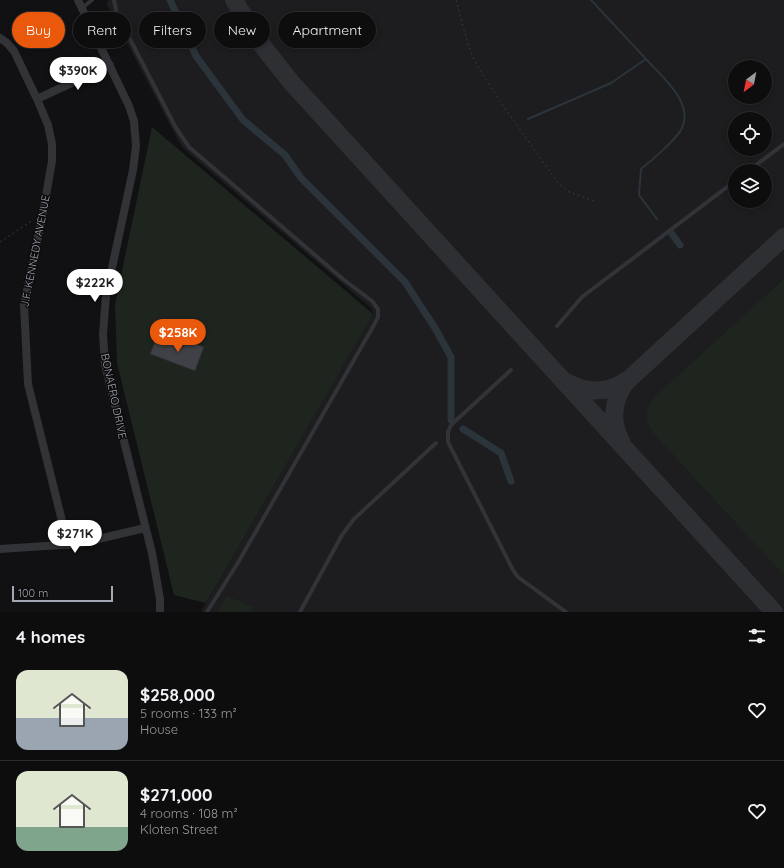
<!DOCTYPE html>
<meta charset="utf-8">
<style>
body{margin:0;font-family:Quicksand,sans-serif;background:#161617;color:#f1f3f6;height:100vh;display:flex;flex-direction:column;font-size:15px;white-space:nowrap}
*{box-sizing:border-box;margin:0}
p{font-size:13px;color:#9a9c9e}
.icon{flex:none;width:22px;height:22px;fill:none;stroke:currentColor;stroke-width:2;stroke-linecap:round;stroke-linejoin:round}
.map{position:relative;height:612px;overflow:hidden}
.details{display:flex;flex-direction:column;background:#0d0d0e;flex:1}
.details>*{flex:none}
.hud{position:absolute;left:12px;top:12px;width:400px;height:36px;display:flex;gap:8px}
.needle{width:26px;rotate:212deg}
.tools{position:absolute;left:728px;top:60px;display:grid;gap:8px}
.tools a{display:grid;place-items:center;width:44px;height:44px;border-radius:50%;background:#0d0d0e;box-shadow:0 2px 6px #0003,0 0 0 1px #2d2d2e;font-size:20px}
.scale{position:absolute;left:12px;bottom:10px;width:101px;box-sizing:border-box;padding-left:4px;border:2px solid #a3a7b3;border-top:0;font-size:11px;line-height:14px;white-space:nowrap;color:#a3a7b3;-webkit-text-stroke:3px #0c0c0e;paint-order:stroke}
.price{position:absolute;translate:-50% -34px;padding:0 9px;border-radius:14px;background:#fff;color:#222;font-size:13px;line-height:26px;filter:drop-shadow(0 1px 2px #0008)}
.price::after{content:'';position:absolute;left:50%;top:24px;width:12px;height:9px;margin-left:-6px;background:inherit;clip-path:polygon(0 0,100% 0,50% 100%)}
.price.active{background:#ea580c;color:#fff}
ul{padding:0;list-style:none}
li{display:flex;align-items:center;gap:12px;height:100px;padding:0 16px}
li+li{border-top:1px solid #2d2d2e}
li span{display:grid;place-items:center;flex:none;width:112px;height:80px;border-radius:12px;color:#555}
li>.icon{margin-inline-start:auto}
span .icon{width:48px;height:48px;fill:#fffc;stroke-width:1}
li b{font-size:17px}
h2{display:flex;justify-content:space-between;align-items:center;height:48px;padding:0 16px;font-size:17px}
.chip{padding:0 14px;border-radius:18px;background:#0d0d0e;box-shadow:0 2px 6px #0003,0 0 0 1px #2d2d2e;font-size:14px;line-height:36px}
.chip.active{background:#ea580c;color:#fff}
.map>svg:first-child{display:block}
.built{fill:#1d1d20;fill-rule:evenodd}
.green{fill:#1e251f}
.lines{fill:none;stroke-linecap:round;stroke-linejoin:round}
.stream{stroke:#2b333b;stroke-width:2}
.canal{stroke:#2b333b;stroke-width:7}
.taxiway{stroke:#2e2f32;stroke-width:18}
.building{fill:#404146;stroke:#2b2b2f}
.path{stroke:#383a3e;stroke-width:1;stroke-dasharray:2 3;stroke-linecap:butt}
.service{stroke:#323337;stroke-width:4}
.minor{stroke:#323337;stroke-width:8}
.labels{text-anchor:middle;stroke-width:3;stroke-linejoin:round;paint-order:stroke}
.street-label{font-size:11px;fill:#a3a7b3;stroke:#0c0c0e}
</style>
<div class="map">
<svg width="784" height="612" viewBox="0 0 784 612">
<rect width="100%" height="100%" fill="#111113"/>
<!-- built -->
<path class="built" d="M108 0H784V612H201L373 313 371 308 184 149 178 140 107 5ZM735 67H765V97H735ZM735 119H765V149H735ZM735 171H765V201H735Z"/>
<!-- green -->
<path class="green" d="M152 127 373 314 206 603 174 595 117 363 115 305Z
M784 279V575L657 437C642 419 644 409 659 393Z
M227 596 253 607 250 612H217Z"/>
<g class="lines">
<!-- stream -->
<path class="stream" d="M591 0 646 59
M528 119 611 83 646 59C661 76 694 102 682 128 677 139 651 161 641 169L639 195 657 219"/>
<!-- canal -->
<path class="canal" d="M170 0 196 56 243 120 285 155 301 178 405 282 435 328 451 357V420
M672 234 680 245
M463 429 501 453 511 481"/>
<!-- taxiway -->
<path class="taxiway" d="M234 0 261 44 291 82 774 612
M566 382C586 393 608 394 627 380
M621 441C610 421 613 399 626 382L784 237"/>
</g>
<!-- building -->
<path class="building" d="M157 336 184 346 186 340 204 347 195 371 150 354Z"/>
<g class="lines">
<!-- path -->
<path class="path" d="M456 0 467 41 474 60 499 100 558 183 569 192 594 201
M0 242 33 220"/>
<!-- service -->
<path class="service" d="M114 0 117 14 176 128 189 147 343 279 372 301 378 309V317L374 325 239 561 207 612
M82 8 92 0
M748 171 784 144
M557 326 582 297 735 181
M511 370 451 425 448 432V442L513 570 518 577 566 612
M300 612 342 535 354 519 436 443"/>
<!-- minor -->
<path class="minor" d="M78 0 129 106 134 121 136 146 133 170 106 296 103 334 105 365 152 553 160 599V612
M0 38 7 43 14 51 37 99 48 125 52 144V161L43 213 24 305 28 384 68 545
M37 99 110 65
M0 549 77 544 145 528"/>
</g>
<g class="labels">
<!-- street labels -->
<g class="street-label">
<text transform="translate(35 251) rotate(-79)" y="4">J.F. KENNEDY AVENUE</text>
<text transform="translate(114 396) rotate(78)" y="4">BONAERO DRIVE</text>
</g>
</g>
</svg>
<div class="tools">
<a><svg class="needle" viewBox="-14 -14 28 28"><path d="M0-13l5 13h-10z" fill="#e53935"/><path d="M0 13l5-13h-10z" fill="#9a9c9e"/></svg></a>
<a><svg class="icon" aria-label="locate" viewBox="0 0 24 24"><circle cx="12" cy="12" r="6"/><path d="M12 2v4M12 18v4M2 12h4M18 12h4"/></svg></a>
<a><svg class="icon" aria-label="layers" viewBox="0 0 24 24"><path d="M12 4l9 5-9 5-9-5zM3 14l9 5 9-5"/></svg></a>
</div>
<div class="scale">100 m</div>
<b class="price" style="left:78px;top:91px">$390K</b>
<b class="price" style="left:95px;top:303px">$222K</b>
<b class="price active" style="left:178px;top:353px">$258K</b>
<b class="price" style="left:75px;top:554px">$271K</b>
<div class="hud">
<a class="chip active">Buy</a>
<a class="chip">Rent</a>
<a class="chip">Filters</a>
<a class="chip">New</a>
<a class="chip">Apartment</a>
</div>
</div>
<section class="details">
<h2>4 homes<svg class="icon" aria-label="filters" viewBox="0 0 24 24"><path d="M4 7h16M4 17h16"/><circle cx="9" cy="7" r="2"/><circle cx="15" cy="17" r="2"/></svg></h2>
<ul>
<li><span style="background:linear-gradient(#dfe7d0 60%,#9aa5b1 0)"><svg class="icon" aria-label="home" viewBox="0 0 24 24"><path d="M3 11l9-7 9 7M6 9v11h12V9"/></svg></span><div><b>$258,000</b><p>5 rooms · 133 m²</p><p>House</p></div><svg class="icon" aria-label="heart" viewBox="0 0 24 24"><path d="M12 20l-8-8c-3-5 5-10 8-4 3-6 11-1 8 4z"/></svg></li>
<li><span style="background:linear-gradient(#dfe7d0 70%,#7fa58c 0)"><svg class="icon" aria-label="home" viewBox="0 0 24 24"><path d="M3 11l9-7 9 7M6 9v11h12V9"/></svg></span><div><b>$271,000</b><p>4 rooms · 108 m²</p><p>Kloten Street</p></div><svg class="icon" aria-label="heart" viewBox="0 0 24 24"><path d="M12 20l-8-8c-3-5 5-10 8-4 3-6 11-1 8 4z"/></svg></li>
</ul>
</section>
